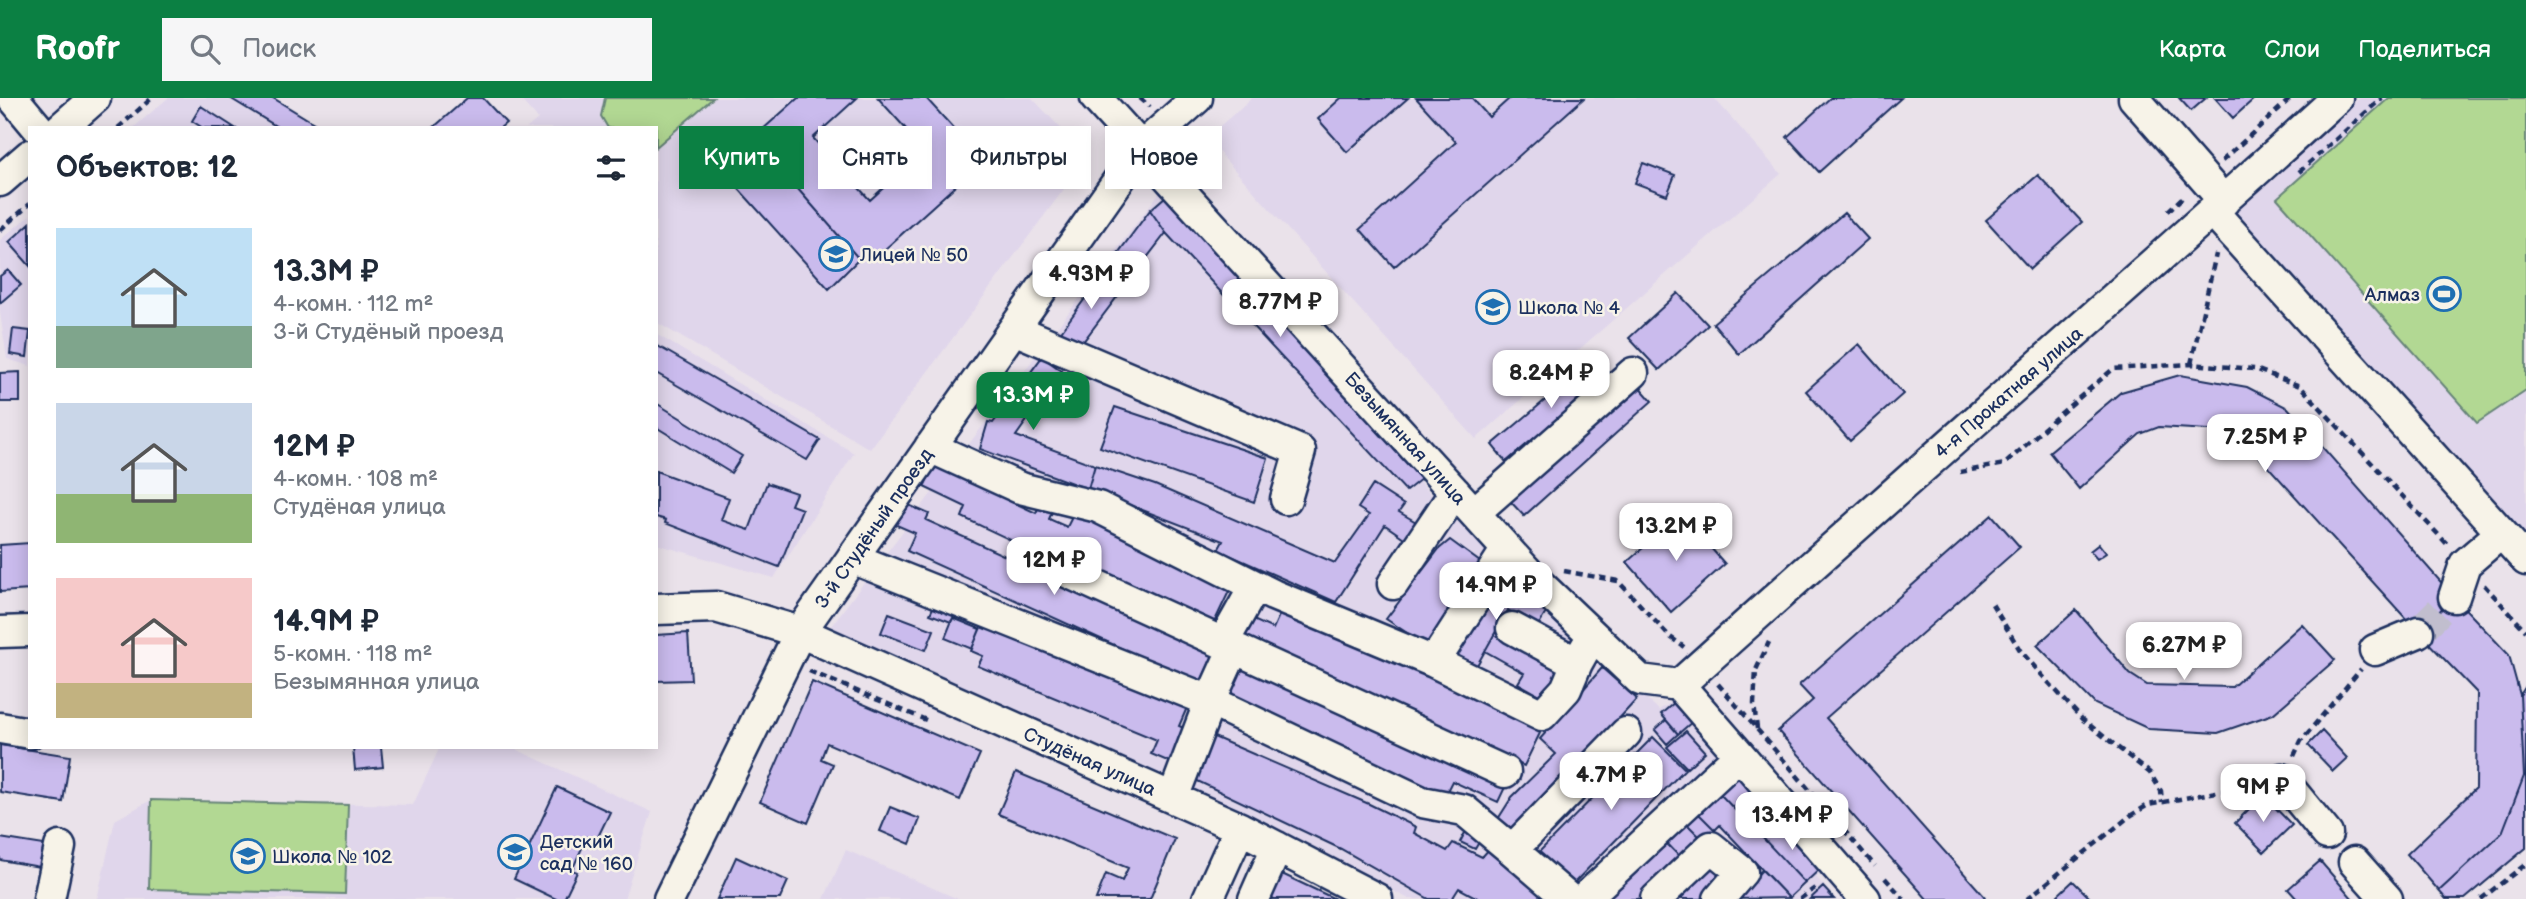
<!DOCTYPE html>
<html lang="ru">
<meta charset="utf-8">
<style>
body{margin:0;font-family:"Balsamiq Sans",sans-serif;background:#f6f6f7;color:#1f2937;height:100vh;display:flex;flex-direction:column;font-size:26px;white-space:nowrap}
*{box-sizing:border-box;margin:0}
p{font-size:23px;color:#747a83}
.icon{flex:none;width:38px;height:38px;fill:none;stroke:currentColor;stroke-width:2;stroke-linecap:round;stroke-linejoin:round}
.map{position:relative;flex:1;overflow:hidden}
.details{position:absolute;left:28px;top:28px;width:630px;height:623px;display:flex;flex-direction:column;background:#fff;border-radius:0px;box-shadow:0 4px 18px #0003}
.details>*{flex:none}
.banner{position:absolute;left:679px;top:28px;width:665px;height:63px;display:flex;gap:14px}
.price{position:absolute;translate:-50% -60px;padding:0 16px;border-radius:14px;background:#fff;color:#222;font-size:23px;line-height:46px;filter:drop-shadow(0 2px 4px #0008)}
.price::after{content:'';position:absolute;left:50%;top:42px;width:21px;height:16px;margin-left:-10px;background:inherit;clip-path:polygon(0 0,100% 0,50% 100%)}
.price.current{background:#0b8043;color:#fff}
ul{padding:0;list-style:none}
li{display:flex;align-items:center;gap:21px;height:175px;padding:0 28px}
li span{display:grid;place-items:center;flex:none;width:196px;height:140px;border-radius:0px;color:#555}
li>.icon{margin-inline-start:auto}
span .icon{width:84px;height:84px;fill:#fffc;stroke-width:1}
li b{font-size:30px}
h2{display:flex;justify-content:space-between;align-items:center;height:84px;padding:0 28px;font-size:30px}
.tag{padding:0 24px;border-radius:0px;background:#fff;box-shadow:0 4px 18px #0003;font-size:24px;line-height:63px}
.tag.current{background:#0b8043;color:#fff}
header{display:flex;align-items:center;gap:42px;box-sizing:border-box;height:98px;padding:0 35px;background:#0b8043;color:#fff}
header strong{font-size:33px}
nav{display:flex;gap:38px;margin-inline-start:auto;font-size:24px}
.search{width:490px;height:63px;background:#f6f6f7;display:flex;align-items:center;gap:18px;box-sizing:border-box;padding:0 24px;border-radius:0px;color:#747a83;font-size:26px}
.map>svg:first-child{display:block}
.built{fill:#e0d6eb}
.green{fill:#b2d893;stroke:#668478;stroke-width:2}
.building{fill:#cabbed;stroke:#1b2f5e;stroke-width:2}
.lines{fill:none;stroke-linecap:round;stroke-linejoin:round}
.minor-tunnel{stroke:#c1bece;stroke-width:30;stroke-dasharray:30 15;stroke-linecap:butt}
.minor-casing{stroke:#1b2f5e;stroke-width:35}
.path{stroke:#1b2f5e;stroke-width:4.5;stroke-dasharray:7 5;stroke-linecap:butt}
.minor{stroke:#f7f3e8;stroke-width:30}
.labels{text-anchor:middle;stroke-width:5;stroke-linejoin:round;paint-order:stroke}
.poi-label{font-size:19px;fill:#1b2f5e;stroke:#f7f3e8;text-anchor:start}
.street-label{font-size:19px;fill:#1b2f5e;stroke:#f7f3e8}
</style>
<header>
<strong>Roofr</strong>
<div class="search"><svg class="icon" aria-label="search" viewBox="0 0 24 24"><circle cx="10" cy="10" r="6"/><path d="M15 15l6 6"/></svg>Поиск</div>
<nav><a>Карта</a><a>Слои</a><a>Поделиться</a></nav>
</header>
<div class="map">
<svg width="2526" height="801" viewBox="0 0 2526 801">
<rect width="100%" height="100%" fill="#eae2ea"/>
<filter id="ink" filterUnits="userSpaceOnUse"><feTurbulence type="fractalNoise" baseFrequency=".0143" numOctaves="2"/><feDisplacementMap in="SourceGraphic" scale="14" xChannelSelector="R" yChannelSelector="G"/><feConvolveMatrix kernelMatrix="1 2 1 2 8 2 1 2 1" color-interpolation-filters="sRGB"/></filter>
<g filter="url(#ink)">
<!-- built -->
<path class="built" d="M168 0H263L312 30H133Z
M519 0H1032L1090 61 1067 87 870 351 656 224V30H527L538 21Z
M1252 0H1714L1781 76 1476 341 1206 40Z
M2359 0H2526V443L2234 116 2236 112Z
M1160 94 1445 412 1659 612 1675 602 1826 766 1816 779 1836 801H1409L1242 714 825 536Z
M30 117V268L7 261 0 215V142Z
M656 236 854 355 774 480 656 446Z
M440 649H511L652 714 624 801H97L115 722 151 702 413 707Z
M846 752 958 801H824Z"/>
<!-- green -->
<path class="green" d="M605 0H713L656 49V30H608L601 18Z
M2389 0H2526V292L2477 325 2277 100Z
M151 702 348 707 345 796 149 791Z"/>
<!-- building -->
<path class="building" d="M230 0H273L322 30H279Z
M467 0H483L506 25 500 30H433Z
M798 0H857L813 40 870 102 925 52 878 0H926L983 63 874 161 867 154 859 161 763 51 772 43 762 32Z
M1341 0H1408L1347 54 1318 21Z
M1416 0H1472L1489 19 1510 0H1584L1394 169 1360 131 1456 44Z
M1830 0H1901L1819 74 1787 39Z
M2179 0H2206L2191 13Z
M2215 0H2255L2233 20Z
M201 8 235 30H203L192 23Z
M763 51 859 161 829 191 729 80Z
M1643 65 1675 77 1667 97 1635 85Z
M2038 77 2082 124 2030 171 1986 122Z
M1166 98 1421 381 1406 393 1166 135 1150 112Z
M1150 112 1166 135 1126 187 1105 173Z
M1844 115 1868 141 1739 256 1713 225Z
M30 125V168L9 144Z
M8 172 21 187 0 205V178Z
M1105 173 1126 187 1076 253 1057 239Z
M1678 195 1708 227 1659 272 1629 240Z
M13 231 30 233 27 259 10 256Z
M1859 246 1903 296 1850 343 1806 293Z
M656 247 820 342 807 362 656 275Z
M1042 259 1062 273 1016 338 1095 367 1088 391 980 351 988 324 993 325Z
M1595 260 1610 276 1506 364 1492 347Z
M20 274V304H0V275Z
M2180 277 2247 289 2288 310 2454 499 2418 534 2247 345 2225 333 2159 329 2140 336 2079 391 2049 354 2121 294Z
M1638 287 1652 303 1524 418 1510 403Z
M656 305 742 358 731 375 656 329Z
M1115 309 1268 360 1254 404 1100 349Z
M934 367 1036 415 1040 406 1053 412 1049 421 1067 429 1076 411 1233 485 1213 527 1056 454 1053 462 962 419 966 409 924 389Z
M1095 367 1155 387 1335 465 1369 417 1358 410 1373 387 1404 407 1399 414 1423 428 1410 444 1385 427 1336 504 1218 452 1223 443 1088 391Z
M656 373 729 400 721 422 749 432 767 385 796 395 791 407 802 411 779 469 665 425 666 422 656 419Z
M904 405 929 416 926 422 1215 553 1200 586 907 453 915 435 894 426Z
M1681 416 1725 466 1671 514 1627 464Z
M1992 417 2020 449 1826 620 1985 799 1983 801H1927L1778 633 1813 602 1799 587Z
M1450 442 1484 467 1427 548 1386 521 1439 451Z
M30 445V492L0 494V447Z
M2099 446 2106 455 2097 461 2090 453Z
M1497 486 1547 513 1538 528 1508 512 1476 569 1456 559Z
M2454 499 2509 557 2520 597 2524 678 2502 735 2439 793 2407 756 2476 690 2477 595 2418 534Z
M936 503 957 512 951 524 930 516Z
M2076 512 2130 576 2147 587 2232 589 2302 526 2335 562 2273 616 2218 635 2149 631 2095 606 2037 547Z
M889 515 934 532 926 552 881 535Z
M1280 515 1302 517 1530 621 1527 629 1540 635 1524 668 1239 538 1247 519 1273 531Z
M953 520 980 531 972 551 945 540Z
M984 522 1189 605 1179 628 1186 631 1172 665 1151 656 1157 642 978 568 983 558 971 553Z
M1496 533 1568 572 1556 594 1546 589 1541 598 1518 585 1524 575 1485 553Z
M688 535 691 582 656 583V537Z
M1238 560 1507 685 1498 704 1452 683 1445 697 1222 595Z
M1602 570 1637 601 1514 735 1498 721 1512 699 1556 656 1540 641Z
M812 584 980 656 960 702 827 645 821 661 833 666 808 725 760 704Z
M2526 588V750L2465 801H2446L2439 793 2502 735 2524 678 2520 597Z
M1675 604 1692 624 1678 636 1661 616Z
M1666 622 1678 636 1667 646 1655 632Z
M1686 633 1705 654 1687 670 1667 649Z
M2322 633 2347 660 2333 673 2308 647Z
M1207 636 1369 706 1416 729 1414 735 1447 753 1453 745 1482 759 1490 750 1533 780 1530 788 1549 800 1479 801 1459 790 1452 801H1429L1341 751 1189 679Z
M1653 639 1685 671 1571 788 1538 755Z
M0 647 70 658 63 704 0 694Z
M353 649H381L383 669 355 672Z
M1016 674 1175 741 1150 801H1096L1106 776 1122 783 1128 770 998 716Z
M1739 679 1754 697 1736 713 1720 696Z
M557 689 610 714 596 743 587 739 572 772 577 774 564 801H556L514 781Z
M1720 696 1736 713 1754 697 1778 722 1761 738 1805 785 1789 800 1720 727 1715 732 1699 716Z
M2263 697 2292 727 2264 754 2235 725Z
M890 709 920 721 910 746 880 733Z
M1699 716 1715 732 1704 743 1687 726Z
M1778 722 1822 769 1805 785 1761 738Z
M1687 726 1704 743 1684 763 1667 746Z
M1467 731 1482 739 1475 751 1460 744Z
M0 740 44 747 40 769 0 762Z
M1662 740 1684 763 1644 801H1612L1606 794Z
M1719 758 1735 773 1707 801H1676Z
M736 759 788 783 780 801H717Z
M2320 763 2353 801H2297L2288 791Z
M1762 772 1789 800 1734 801Z
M1282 776 1335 801H1270Z
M2073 783 2091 801H2061L2058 797Z
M1823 789 1834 801H1810Z"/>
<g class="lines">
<!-- minor-tunnel -->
<path class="minor-tunnel" d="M2418 534 2454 499"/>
<!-- minor casing -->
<g class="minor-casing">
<path id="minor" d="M13 0 38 30
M1096 0 1535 482 1640 582 1679 587
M2134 0 2224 103
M61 30 95 0
M0 83 30 57
M2213 114 2526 462
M1014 231 1300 353 1286 401
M930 349 1020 390 1098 409 1273 497 1434 564
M1474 415 1633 275
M1507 451 1434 564 1542 617 1566 591 1577 565
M852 460 1210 603 1173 700
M1065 473 1223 545
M1393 486 1455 394
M1255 488 1223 545 1234 550 1210 603 1422 704 1464 712 1512 752 1626 635
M2454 499 2465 466 2501 435
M656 511 716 509 800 534 1240 730 1377 801
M1512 530 1577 565 1586 549
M0 534 30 533
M1234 550 1505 674
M2375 552 2418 534
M1679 587C1897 390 2120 198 2337 0
M1679 587 1865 801
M0 630 30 635
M2282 681 2327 736
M1512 752 1569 801
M2354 764 2387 801
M49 801 60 749
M669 801 800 534 1142 49 1197 0
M1208 801 1240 730
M1254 801 1277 749
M1584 801 1739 657
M1656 801 1711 749 1742 774 1719 801"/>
</g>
<!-- path -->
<path class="path" d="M1140 0 1150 9
M118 30 152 0
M1181 46 1211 82
M2222 63 2291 0
M2299 74 2382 0
M2168 113 2184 98
M0 132 30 106
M2191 266 2216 156
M1960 374 2005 366 2053 322 2113 271 2191 266 2255 271 2300 288 2448 447
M1564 473 1618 483 1669 538 1684 549
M2484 487 2526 533
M1992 506 2020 552 2040 575 2082 621 2150 675 2161 693 2162 705
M809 573 926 622
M1718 586 1875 768
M1757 631 1754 606 1756 572 1769 544
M2294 658 2301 643 2361 571
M1885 780 1904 801
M1800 801 1819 787
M2027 801 2130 718 2148 707 2258 686
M2481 801 2526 766"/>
<!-- minor -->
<use href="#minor" class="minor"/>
</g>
</g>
<!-- icons -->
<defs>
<g id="school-ring" transform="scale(1.75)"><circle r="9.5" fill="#f7f3e8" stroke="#1f6fb2" stroke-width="1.5"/><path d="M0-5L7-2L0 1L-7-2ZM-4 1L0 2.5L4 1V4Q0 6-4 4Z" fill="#1f6fb2"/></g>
<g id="stadium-ring" transform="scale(1.75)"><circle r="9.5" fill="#f7f3e8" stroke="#1f6fb2" stroke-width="1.5"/><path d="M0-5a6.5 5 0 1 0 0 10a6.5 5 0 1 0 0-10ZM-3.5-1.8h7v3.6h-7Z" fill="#1f6fb2"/></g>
</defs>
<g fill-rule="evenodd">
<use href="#school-ring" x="836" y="156"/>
<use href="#stadium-ring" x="2444" y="196"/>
<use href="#school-ring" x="1493" y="209"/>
<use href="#school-ring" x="515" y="754"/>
<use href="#school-ring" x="248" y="758"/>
</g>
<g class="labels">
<!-- poi labels -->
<g class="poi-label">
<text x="860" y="163">Лицей № 50</text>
<text x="2420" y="203" text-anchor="end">Алмаз</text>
<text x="1518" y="216">Школа № 4</text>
<text x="540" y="750">Детский<tspan x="540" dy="22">сад № 160</tspan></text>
<text x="272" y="765">Школа № 102</text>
</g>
<!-- street labels -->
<g class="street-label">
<text transform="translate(2008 294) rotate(-41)" y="7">4-я Прокатная улица</text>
<text transform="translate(1406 340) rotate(48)" y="7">Безымянная улица</text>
<text transform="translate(873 430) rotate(-55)" y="7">3-й Студёный проезд</text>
<text transform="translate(1090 663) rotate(24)" y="7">Студёная улица</text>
</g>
</g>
</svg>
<b class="price" style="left:1091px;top:213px">4.93M ₽</b>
<b class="price" style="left:1280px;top:241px">8.77M ₽</b>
<b class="price" style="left:1551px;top:312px">8.24M ₽</b>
<b class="price current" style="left:1033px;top:334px">13.3M ₽</b>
<b class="price" style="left:2265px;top:376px">7.25M ₽</b>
<b class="price" style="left:1676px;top:465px">13.2M ₽</b>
<b class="price" style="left:1054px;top:499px">12M ₽</b>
<b class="price" style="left:1496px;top:524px">14.9M ₽</b>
<b class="price" style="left:2184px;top:584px">6.27M ₽</b>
<b class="price" style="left:1611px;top:714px">4.7M ₽</b>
<b class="price" style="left:2263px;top:726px">9M ₽</b>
<b class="price" style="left:1792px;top:754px">13.4M ₽</b>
<div class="banner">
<a class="tag current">Купить</a>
<a class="tag">Снять</a>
<a class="tag">Фильтры</a>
<a class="tag">Новое</a>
</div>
<section class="details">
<h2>Объектов: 12<svg class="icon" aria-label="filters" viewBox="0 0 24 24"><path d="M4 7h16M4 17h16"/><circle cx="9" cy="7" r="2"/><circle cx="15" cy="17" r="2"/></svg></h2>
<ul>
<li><span style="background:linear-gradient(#bfe0f5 70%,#7fa58c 0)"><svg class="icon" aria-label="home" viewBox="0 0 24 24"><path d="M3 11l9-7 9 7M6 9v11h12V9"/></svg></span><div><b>13.3M ₽</b><p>4-комн. · 112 m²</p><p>3-й Студёный проезд</p></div></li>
<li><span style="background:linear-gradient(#c9d6e8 65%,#8fb573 0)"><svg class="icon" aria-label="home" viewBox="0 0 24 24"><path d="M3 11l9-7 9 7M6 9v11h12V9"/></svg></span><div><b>12M ₽</b><p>4-комн. · 108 m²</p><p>Студёная улица</p></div></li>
<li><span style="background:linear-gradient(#f6c9c9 75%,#c2b280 0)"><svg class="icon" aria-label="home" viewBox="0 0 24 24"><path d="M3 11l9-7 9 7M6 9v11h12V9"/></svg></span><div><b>14.9M ₽</b><p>5-комн. · 118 m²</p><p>Безымянная улица</p></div></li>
</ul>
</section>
</div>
